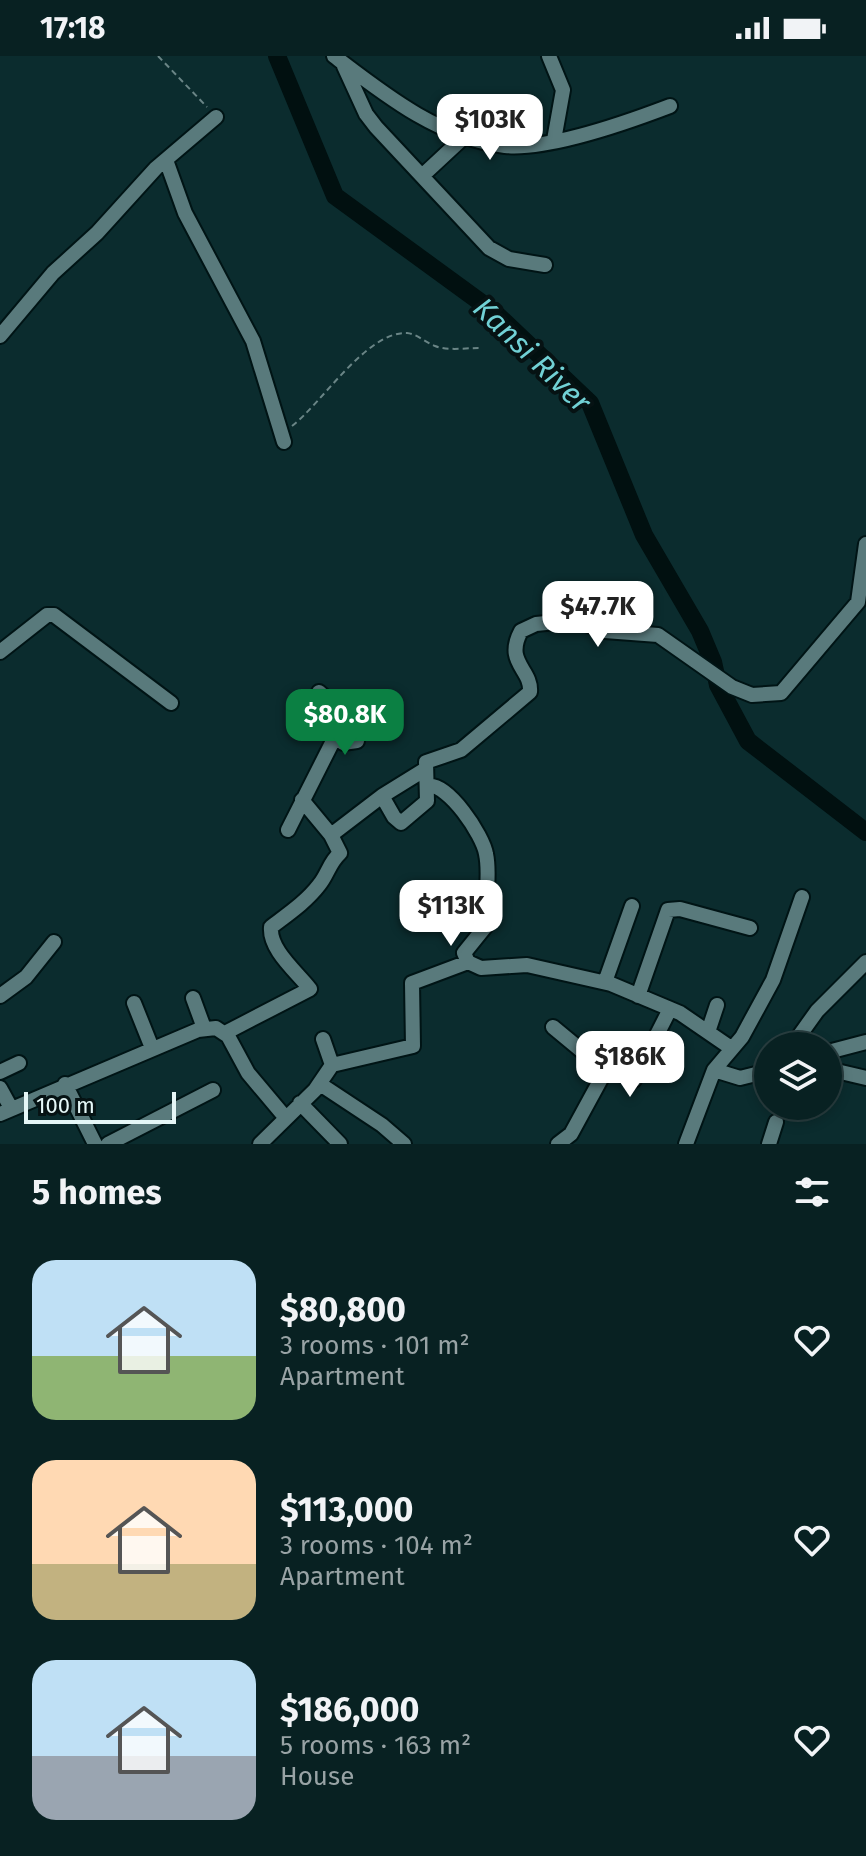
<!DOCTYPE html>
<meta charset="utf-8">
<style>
body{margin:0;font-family:"Fira Sans",sans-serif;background:#162e2f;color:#f1f3f6;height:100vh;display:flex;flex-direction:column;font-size:30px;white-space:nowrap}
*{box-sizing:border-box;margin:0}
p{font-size:26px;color:#98a3a5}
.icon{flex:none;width:44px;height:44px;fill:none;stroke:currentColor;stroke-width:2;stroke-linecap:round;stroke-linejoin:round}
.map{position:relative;height:1088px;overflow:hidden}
.side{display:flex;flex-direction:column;background:#082122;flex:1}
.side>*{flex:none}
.tools{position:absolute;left:754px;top:976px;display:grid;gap:16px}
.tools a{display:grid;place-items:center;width:88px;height:88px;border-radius:50%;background:#082122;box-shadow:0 4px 12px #0003,0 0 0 2px #293e40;font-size:40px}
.scale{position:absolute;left:24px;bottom:20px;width:152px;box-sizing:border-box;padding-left:8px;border:4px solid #e5f7f7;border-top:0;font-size:22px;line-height:28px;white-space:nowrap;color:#e5f7f7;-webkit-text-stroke:6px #061213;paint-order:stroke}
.price{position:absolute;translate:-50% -68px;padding:0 18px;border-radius:16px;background:#fff;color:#222;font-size:26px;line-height:52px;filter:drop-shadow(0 2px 4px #0008)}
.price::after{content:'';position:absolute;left:50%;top:48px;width:24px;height:18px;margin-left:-12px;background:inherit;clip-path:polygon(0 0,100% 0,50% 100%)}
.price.current{background:#0b8043;color:#fff}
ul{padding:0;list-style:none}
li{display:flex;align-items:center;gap:24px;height:200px;padding:0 32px}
li span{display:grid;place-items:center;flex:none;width:224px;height:160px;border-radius:24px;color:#555}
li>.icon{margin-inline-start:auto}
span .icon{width:96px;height:96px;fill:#fffc;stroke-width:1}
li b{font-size:34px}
h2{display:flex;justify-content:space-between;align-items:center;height:96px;padding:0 32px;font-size:34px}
.status{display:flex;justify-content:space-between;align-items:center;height:56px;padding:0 40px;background:#082122;direction:ltr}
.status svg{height:22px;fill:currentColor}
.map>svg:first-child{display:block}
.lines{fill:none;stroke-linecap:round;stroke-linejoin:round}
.river{stroke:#011010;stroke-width:18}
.minor-casing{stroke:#001415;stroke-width:18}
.path{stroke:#6a8586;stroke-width:2;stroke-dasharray:6 4;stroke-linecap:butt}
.minor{stroke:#597a7c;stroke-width:14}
.labels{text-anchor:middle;stroke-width:8;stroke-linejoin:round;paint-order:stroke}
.water-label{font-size:30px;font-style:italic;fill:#71d1d5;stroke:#061213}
</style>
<div class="status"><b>17:18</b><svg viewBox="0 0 49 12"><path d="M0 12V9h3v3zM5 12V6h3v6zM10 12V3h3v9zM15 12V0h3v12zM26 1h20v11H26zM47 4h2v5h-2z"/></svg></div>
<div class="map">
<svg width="866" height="1088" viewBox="0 0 866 1088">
<rect width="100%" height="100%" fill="#0b2c2e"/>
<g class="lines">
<!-- river -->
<path class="river" d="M277 0 335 140 494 256 590 347 644 479 700 575 713 606 718 629 748 685 866 776"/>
<!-- minor casing -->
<g class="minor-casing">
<path id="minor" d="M334 0C385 39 439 82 505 90 548 94 628 66 670 50
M549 0 563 34 554 84
M344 10 366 58 376 71 489 192 509 203 545 209
M166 104 185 157 253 285 284 386
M422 120 465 80
M0 280 53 217 97 177 156 112 216 61
M0 596 47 559H54L171 647
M339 673 343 687 357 685
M428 730C448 727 483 779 486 798 491 821 483 844 489 866L464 897 468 906
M382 740 394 761 401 767 427 745 426 706 461 694 530 636C532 613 504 607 521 575L536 568 576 564 605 575 658 579 732 631 752 639 781 637 858 546 866 488
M302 744 331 779
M288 774 339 673 329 645 319 636
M605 926 632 850
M0 940 26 921 54 886
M638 940 668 854 680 853 750 872
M193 942 204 972
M134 947 152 992
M553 971 588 1000 634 1024 670 953
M708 976 717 949
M225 977 310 933C297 916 269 894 271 871 288 858 306 846 319 829 328 818 329 807 340 797L331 779 382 740 424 714
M323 983 332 1009
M792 990 817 955 866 906
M828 996 866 986
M828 1013 866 1022
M714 1014 740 1022 768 1015
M0 1016 19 1007
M65 1028 95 1088
M320 1028 382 1069 404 1088
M0 1032 11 1052
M300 1047 340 1088
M0 1058 198 974 216 972 228 980 248 1017 285 1061
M108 1088 213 1034
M260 1088 315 1034 332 1009 413 990 412 927 468 906 481 912 527 909 611 928 680 957 731 992
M558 1088 571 1078 608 1010
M686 1088 714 1014 742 981 773 924 802 841
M769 1088 776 1066"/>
</g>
<!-- path -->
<path class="path" d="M158 0 207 51
M292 370C321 348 367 275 407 277 417 278 425 286 435 290 448 295 465 292 479 292"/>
<!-- minor -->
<use href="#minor" class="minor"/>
</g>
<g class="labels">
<!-- water labels -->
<g class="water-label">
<text transform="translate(532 299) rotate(44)" y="10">Kansi River</text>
</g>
</g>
</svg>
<div class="tools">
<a><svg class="icon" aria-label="layers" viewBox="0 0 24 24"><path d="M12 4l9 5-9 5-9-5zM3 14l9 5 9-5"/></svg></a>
</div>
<div class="scale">100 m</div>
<b class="price" style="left:490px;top:106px">$103K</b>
<b class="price" style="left:598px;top:593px">$47.7K</b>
<b class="price current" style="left:345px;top:701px">$80.8K</b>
<b class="price" style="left:451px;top:892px">$113K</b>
<b class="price" style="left:630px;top:1043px">$186K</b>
</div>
<section class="side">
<h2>5 homes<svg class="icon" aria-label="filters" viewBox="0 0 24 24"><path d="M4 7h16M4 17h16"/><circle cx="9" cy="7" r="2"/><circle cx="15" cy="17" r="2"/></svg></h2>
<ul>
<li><span style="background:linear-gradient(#bfe0f5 60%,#8fb573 0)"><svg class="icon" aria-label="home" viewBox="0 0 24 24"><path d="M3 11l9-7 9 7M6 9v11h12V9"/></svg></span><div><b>$80,800</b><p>3 rooms · 101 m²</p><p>Apartment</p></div><svg class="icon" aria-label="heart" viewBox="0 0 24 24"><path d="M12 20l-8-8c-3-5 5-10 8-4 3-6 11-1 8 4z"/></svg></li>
<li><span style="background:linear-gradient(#ffd9b3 65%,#c2b280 0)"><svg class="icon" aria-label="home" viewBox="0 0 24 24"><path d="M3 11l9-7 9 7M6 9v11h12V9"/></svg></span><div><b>$113,000</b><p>3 rooms · 104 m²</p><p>Apartment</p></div><svg class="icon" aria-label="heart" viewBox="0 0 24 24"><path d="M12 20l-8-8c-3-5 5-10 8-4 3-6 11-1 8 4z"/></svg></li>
<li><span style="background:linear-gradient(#bfe0f5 60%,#9aa5b1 0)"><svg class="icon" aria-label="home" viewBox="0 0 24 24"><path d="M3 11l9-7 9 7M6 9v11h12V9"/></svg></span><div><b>$186,000</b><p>5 rooms · 163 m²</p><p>House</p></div><svg class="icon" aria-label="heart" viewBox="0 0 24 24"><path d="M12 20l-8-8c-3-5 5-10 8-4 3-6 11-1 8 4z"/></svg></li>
</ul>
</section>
